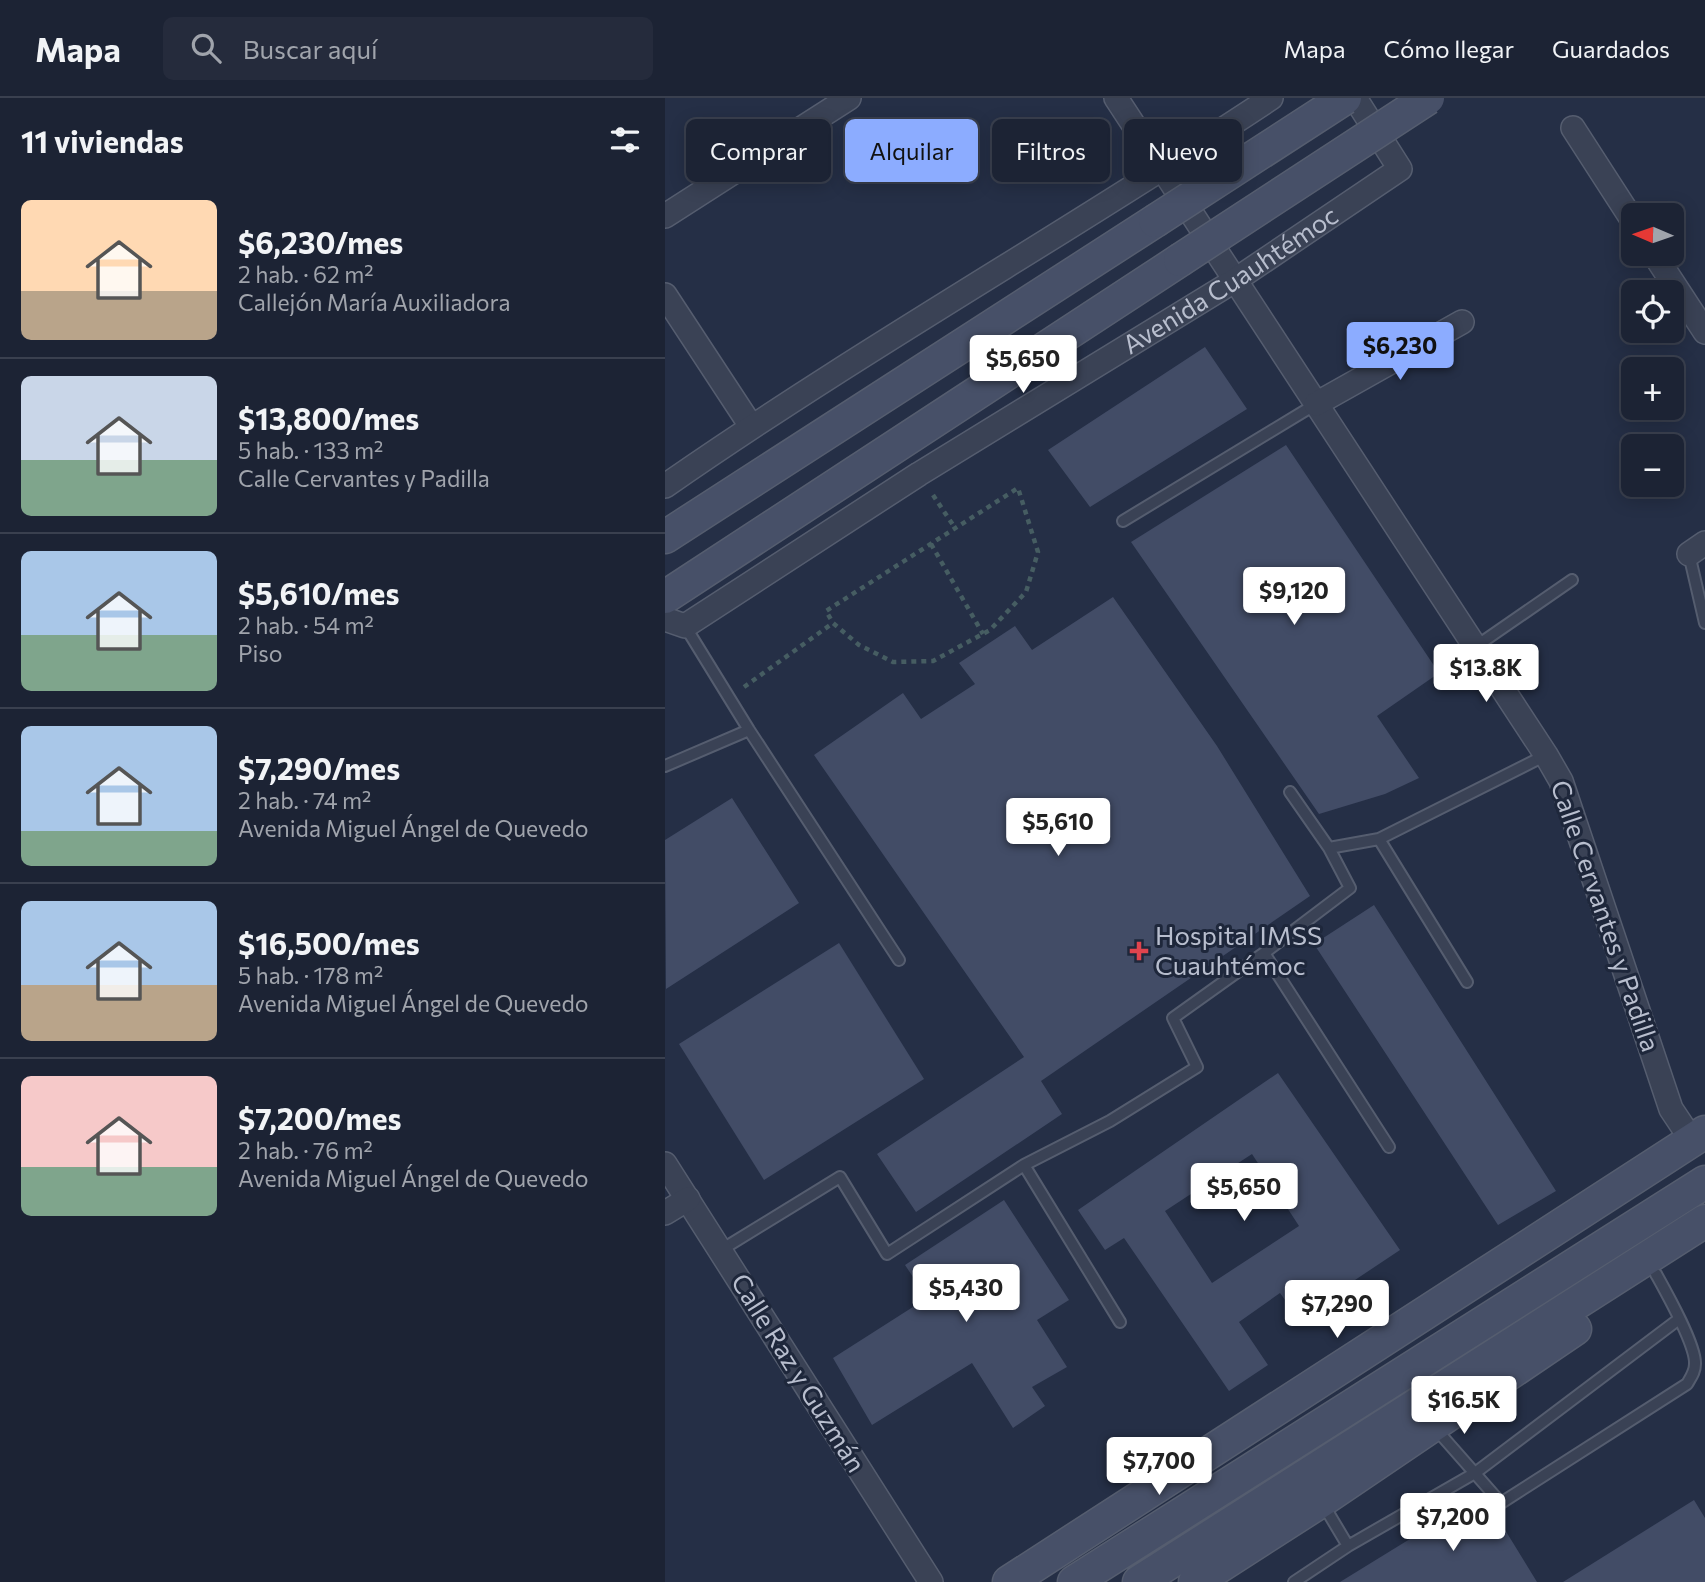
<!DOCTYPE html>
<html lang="es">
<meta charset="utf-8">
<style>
body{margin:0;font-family:Commissioner,sans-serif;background:#252b3c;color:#f1f3f6;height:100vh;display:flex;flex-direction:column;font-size:26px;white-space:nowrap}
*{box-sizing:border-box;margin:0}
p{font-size:23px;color:#a0a4ac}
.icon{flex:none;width:38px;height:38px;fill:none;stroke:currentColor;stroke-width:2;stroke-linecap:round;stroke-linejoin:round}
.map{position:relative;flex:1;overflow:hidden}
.details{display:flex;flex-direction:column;background:#1c2334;width:665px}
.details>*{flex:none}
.guide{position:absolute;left:21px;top:21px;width:665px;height:63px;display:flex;gap:14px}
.needle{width:46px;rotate:272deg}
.buttons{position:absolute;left:956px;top:105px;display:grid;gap:14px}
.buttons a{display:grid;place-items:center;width:63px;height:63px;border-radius:10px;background:#1c2334;box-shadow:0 4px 18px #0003,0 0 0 2px #3a404f;font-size:35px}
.price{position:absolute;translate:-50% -60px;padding:0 16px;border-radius:7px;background:#fff;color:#222;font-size:23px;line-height:46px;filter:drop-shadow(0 2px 4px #0008)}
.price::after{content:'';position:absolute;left:50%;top:42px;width:21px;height:16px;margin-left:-10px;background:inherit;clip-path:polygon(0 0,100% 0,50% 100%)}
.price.selected{background:#8cacff;color:#111}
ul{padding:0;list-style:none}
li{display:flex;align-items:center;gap:21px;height:175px;padding:0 21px}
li+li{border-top:2px solid #3a404f}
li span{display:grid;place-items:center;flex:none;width:196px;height:140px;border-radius:10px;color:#555}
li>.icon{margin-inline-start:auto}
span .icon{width:84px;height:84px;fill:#fffc;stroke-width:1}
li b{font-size:30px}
h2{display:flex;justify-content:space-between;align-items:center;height:84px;padding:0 21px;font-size:30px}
.tag{padding:0 24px;border-radius:10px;background:#1c2334;box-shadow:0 4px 18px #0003,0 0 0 2px #3a404f;font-size:24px;line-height:63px}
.tag.selected{background:#8cacff;color:#111}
header{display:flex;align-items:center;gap:42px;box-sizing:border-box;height:98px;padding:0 35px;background:#1c2334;border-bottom:2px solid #3a404f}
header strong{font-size:33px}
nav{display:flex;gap:38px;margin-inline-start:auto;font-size:24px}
.search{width:490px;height:63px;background:#252b3c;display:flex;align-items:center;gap:18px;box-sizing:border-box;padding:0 24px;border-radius:10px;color:#a0a4ac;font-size:26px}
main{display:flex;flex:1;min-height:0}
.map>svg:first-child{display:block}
.building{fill:#424c66;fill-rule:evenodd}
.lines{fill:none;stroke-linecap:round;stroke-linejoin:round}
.service-casing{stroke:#555d6f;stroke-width:14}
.minor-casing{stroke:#555d6f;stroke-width:26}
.secondary-casing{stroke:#555d6f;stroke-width:35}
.path{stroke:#465d62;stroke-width:4.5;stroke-dasharray:5 5;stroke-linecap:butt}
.service{stroke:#3a4255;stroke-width:10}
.minor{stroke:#3a4255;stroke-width:23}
.secondary{stroke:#475068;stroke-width:32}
.secondary-bridge-casing{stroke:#555d6f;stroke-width:35;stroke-linecap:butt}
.secondary-bridge{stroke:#475068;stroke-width:32}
.health-dot{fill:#e0444e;stroke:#1e273b;stroke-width:2.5}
.labels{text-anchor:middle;stroke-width:6;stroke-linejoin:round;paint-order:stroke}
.street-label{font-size:26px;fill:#b8bece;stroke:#1e273b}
.poi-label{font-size:26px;fill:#b8bece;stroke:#1e273b;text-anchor:start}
</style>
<header>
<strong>Mapa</strong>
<div class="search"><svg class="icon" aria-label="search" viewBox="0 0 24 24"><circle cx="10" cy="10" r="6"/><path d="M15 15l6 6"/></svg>Buscar aquí</div>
<nav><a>Mapa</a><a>Cómo llegar</a><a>Guardados</a></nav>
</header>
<main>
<section class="details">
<h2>11 viviendas<svg class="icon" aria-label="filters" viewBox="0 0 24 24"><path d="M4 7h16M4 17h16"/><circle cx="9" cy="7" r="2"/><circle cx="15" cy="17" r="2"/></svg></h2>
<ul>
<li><span style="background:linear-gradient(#ffd9b3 65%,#b9a48a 0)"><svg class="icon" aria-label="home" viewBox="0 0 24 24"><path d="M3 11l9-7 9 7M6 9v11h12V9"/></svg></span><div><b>$6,230/mes</b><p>2 hab. · 62 m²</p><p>Callejón María Auxiliadora</p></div></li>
<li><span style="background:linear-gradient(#c9d6e8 60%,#7fa58c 0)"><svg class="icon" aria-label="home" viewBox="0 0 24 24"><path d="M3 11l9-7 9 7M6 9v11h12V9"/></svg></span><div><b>$13,800/mes</b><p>5 hab. · 133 m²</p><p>Calle Cervantes y Padilla</p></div></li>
<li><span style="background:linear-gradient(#a9c7e8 60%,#7fa58c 0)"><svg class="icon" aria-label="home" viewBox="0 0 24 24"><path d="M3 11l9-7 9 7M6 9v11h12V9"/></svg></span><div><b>$5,610/mes</b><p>2 hab. · 54 m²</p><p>Piso</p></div></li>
<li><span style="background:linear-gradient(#a9c7e8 75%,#7fa58c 0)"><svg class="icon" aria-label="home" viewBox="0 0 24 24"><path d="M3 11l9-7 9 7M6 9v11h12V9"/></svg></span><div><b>$7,290/mes</b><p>2 hab. · 74 m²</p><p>Avenida Miguel Ángel de Quevedo</p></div></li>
<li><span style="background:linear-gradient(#a9c7e8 60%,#b9a48a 0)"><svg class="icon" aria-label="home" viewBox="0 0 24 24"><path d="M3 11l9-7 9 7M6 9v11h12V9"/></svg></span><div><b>$16,500/mes</b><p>5 hab. · 178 m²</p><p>Avenida Miguel Ángel de Quevedo</p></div></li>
<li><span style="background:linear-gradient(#f6c9c9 65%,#7fa58c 0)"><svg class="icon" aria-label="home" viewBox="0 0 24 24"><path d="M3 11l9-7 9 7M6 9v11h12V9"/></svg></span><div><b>$7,200/mes</b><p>2 hab. · 76 m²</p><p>Avenida Miguel Ángel de Quevedo</p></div></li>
</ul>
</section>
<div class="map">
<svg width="1040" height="1484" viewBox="0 0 1040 1484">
<rect width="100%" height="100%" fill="#252f46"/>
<!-- building -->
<path class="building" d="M540 249 582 311 425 409 383 352Z
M621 347 774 575 712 618 754 680 720 696 654 716 466 444Z
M448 499 552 648 645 798 376 983 397 1016 251 1114 212 1056 359 959 149 657 238 595 256 621 310 586 294 565 350 528 367 552Z
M67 700 134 805 1 891 0 742Z
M709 807 891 1093 833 1127 649 846Z
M174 845 259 981 99 1082 14 946Z
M613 975 735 1152 633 1220 615 1195 574 1224 603 1267 564 1293 459 1140 440 1152 413 1112ZM587 1056 634 1128 547 1185 500 1113Z
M339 1102 404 1202 372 1222 402 1269 367 1289 380 1308 348 1330 307 1265 207 1327 168 1260 262 1200 240 1167Z
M818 1396 872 1484H675Z
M1029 1402 1040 1420V1484H898Z"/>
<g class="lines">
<!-- service casing -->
<g class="service-casing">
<path id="service" d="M458 423 651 306
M1024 456 1040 525
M20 528 84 632 234 862
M810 549 907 482
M0 668 84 632
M625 694 664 750
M714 741 664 750 685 790 599 855 724 1049
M802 884 714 741 881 657
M359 1067 455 1224
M56 1152 175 1079 222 1156 359 1067 445 1023 532 969 508 920 599 855
M770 1330 836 1405 1022 1286C1026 1279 1030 1274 1030 1266 1031 1247 1001 1194 991 1176
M683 1448 810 1375 1014 1221
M629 1484 683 1448 658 1406"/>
</g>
<!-- minor casing -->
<g class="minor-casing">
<g id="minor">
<path d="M451 0 881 657 896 683 1006 1011 1028 1044"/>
<path d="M908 30 968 123"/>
<path d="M0 118 184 0"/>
<path d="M989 156 1040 234"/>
<path d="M0 197 86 328"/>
<path d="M651 306 797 224"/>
<path d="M0 388C197 251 406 133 606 0"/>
<path d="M1024 456 1040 445"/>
<path id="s1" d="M0 521 20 528 254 376 569 183 735 71 690 0"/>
<path d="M0 1066 266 1484"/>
<path d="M0 1115 23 1101"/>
</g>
</g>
<!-- secondary casing -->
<g class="secondary-casing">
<path id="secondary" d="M0 439 490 123
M0 499 515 162
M344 1484 1040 1034
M409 1484 1040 1084
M474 1484 1040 1123
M530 1484 656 1403 910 1231"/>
</g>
<!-- path -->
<path class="path" d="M268 397 290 430
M266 446 318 536
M79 589 168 525 194 547 228 564 268 563 325 532 361 494 373 454 353 390 161 513 168 525"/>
<!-- service -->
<use href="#service" class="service"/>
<!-- minor -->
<use href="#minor" class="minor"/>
<!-- secondary -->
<use href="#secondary" class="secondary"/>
<!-- secondary-bridge casing -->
<g class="secondary-bridge-casing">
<path id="secondary-bridge" d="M490 123 680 0
M515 162 763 0"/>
</g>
<!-- secondary-bridge -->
<use href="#secondary-bridge" class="secondary-bridge"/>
</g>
<!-- markers -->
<path class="health-dot" d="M470.5 842.5h7v7h7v7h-7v7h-7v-7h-7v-7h7z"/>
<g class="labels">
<!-- street labels -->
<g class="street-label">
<text dy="9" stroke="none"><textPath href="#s1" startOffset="667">Avenida Cuauhtémoc</textPath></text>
<text transform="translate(940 818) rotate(71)" y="9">Calle Cervantes y Padilla</text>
<text transform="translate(133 1275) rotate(58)" y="9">Calle Raz y Guzmán</text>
</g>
<!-- poi labels -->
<g class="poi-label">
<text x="490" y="847">Hospital IMSS<tspan x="490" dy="30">Cuauhtémoc</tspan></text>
</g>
</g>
</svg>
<div class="buttons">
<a><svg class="needle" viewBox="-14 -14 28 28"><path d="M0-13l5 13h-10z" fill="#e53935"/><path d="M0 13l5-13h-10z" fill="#a0a4ac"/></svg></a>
<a><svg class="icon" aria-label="locate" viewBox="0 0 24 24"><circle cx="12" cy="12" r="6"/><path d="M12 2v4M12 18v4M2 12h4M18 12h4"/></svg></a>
<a>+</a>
<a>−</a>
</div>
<b class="price selected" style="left:735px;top:284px">$6,230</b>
<b class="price" style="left:358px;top:297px">$5,650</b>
<b class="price" style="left:629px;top:529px">$9,120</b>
<b class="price" style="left:821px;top:606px">$13.8K</b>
<b class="price" style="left:393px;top:760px">$5,610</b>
<b class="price" style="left:579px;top:1125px">$5,650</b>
<b class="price" style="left:301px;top:1226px">$5,430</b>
<b class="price" style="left:672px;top:1242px">$7,290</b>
<b class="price" style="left:799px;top:1338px">$16.5K</b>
<b class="price" style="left:494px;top:1399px">$7,700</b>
<b class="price" style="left:788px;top:1455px">$7,200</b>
<div class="guide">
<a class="tag">Comprar</a>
<a class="tag selected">Alquilar</a>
<a class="tag">Filtros</a>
<a class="tag">Nuevo</a>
</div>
</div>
</main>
